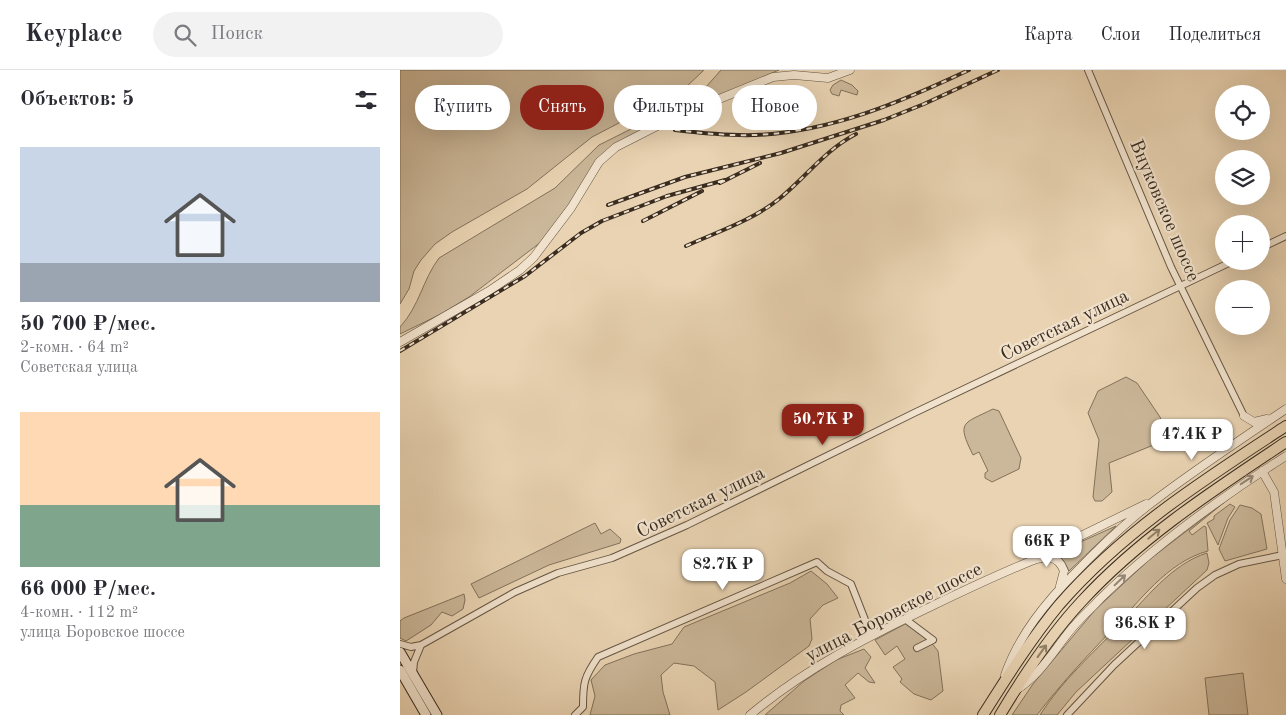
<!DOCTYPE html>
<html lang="ru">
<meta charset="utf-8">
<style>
body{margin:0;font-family:"Old Standard TT",serif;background:#f2f2f3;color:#2b2b33;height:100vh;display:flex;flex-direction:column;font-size:19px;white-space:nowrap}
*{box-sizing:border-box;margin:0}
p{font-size:16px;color:#7c7c81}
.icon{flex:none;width:28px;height:28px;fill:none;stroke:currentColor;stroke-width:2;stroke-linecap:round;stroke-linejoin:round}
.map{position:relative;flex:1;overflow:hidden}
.panel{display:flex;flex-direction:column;background:#fff;width:400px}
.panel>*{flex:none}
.banner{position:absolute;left:15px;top:15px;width:475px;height:45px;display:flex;gap:10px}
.buttons{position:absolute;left:815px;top:15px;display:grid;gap:10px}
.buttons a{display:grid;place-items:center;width:55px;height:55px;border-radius:50%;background:#fff;box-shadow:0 5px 20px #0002;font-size:25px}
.price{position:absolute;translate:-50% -42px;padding:0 11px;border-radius:10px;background:#fff;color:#222;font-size:16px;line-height:32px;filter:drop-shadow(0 1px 2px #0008)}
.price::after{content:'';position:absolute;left:50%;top:30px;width:15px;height:11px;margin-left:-8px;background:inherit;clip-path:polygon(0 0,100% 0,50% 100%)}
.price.active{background:#8f2418;color:#fff}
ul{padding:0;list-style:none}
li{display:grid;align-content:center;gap:10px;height:265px;padding:0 20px}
li span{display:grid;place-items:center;height:155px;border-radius:0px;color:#555}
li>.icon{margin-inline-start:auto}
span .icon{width:90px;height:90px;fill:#fffc;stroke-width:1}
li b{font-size:21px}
h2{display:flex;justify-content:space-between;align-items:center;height:60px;padding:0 20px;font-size:21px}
.pill{padding:0 18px;border-radius:22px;background:#fff;box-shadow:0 5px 20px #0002;font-size:18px;line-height:45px}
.pill.active{background:#8f2418;color:#fff}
header{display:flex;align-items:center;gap:30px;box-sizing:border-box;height:70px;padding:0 25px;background:#fff;border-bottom:1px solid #e1e1e2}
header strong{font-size:24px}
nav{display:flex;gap:28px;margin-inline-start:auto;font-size:18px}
.search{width:350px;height:45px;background:#f2f2f3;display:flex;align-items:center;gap:12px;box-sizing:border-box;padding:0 18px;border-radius:28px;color:#7c7c81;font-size:19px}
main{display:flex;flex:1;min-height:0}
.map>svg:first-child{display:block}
.green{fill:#cbb799;stroke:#82725c}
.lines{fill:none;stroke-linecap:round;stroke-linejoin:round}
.minor-casing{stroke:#655644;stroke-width:8}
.tertiary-casing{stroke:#655644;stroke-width:9}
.secondary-casing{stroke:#392c1f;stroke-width:11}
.primary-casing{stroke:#392c1f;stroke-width:12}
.minor{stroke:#f1e2cd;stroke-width:6}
.tertiary{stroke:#f1e2cd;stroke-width:8}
.secondary{stroke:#f1e2cd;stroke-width:9}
.primary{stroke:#e9d3b2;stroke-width:10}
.rail-casing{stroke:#392c1f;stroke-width:4}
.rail{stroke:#f1e2cd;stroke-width:2;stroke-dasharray:5.5;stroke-linecap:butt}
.oneway{stroke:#958776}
.oneway2{stroke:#918068}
.labels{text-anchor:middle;stroke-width:4.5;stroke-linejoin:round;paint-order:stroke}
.street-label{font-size:19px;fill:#392c1f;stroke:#f1e2cd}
</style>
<header>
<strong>Keyplace</strong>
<div class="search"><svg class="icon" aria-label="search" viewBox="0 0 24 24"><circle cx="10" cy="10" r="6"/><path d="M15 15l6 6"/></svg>Поиск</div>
<nav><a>Карта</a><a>Слои</a><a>Поделиться</a></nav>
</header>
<main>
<section class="panel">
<h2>Объектов: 5<svg class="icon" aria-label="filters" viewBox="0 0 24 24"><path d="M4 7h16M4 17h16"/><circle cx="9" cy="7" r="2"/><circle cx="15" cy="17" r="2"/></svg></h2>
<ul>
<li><span style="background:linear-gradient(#c9d6e8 75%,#9aa5b1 0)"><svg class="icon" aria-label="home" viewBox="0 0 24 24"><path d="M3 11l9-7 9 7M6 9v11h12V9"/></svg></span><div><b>50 700 ₽/мес.</b><p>2-комн. · 64 m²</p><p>Советская улица</p></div></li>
<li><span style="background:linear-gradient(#ffd9b3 60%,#7fa58c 0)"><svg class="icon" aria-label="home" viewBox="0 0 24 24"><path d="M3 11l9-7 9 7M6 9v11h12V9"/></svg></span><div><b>66 000 ₽/мес.</b><p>4-комн. · 112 m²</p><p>улица Боровское шоссе</p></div></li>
</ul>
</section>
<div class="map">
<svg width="886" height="645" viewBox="0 0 886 645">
<rect width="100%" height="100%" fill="#e9d3b2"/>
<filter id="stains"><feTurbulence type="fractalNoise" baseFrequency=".004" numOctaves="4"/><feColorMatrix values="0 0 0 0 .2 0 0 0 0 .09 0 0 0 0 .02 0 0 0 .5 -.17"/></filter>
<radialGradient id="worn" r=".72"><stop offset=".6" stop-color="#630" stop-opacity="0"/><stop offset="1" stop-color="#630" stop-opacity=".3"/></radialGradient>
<!-- green -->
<path class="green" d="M0 0H304L284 19 192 67 127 119 52 162 35 174 21 190 14 201 9 219 0 234Z
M321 0H379L274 45 210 79 141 172 69 227 41 244 0 264V257C20 235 22 211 39 188L155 118 199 75 285 32 306 17Z
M441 10 452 15 458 21 457 25 441 20 439 26 432 24 430 20 433 15Z
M726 307 737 313 760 347 766 363 756 374 709 393 712 422 702 431H695L693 427 699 370 688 343 698 321Z
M593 339 599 341 621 388 619 399 592 412 585 408V403L588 401 579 382 573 385C556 351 563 354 593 339Z
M831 427 789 461 792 465 804 456 806 457 808 481C767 492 739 532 711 561 685 588 660 615 637 645H612L633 614 695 540 750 489Z
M830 434 835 437 828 448 818 475 807 453 814 449V446Z
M840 435 852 438 861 444 867 479 825 491 819 479 830 450Z
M195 453 201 464 210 459 221 469 220 473 149 495 79 528 71 514Z
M716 456 669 501 664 491 656 483Z
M807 483 809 493 807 500 676 622 657 645H640C661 612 692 584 719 556 745 530 771 494 807 483Z
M411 501 427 514 438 528 423 535 410 549 412 569 409 576 346 622 318 640 315 612 294 596 274 593 261 605 263 622 270 645H190L195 626 191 610 205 595 234 584 272 574 284 557 390 513Z
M64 524 65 530 63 539 52 546 42 542 31 555 6 571 0 568V551L4 548Z
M507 553 530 571 538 581 543 621 531 630 514 624 500 612 502 609 493 597 505 589 497 576 485 585 475 570Z
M464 579 471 587 465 598 475 613 469 612 458 603 445 615 455 628 441 635 440 641 444 645H365L404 611 436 590Z
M843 603 848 645H809L805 608Z"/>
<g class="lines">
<!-- minor casing -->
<g class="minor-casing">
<path id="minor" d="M688 0 771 197 844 346
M861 178 886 166
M505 549 533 570 517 578
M0 574 11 577 21 575 115 522 158 503 212 488 287 455 514 343 833 191
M13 603 14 592 21 575
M175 645 183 637C183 613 184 607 198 587L417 492 427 501 451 514 471 565
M667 645 714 595 797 518 815 505 839 494 883 485"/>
</g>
<!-- tertiary casing -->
<g class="tertiary-casing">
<path id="tertiary" d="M0 272 89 221 120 200 134 187 171 138 199 92 216 77 273 48 373 7 394 5 428 8 450 0
M844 346 854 352 867 349
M862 401 874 422 886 509
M642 485 746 434
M605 605C619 565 646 532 676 502 701 476 728 450 758 428 799 397 843 368 886 339
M616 620C639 606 652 583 669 562 678 550 690 540 700 529 756 474 820 428 886 386
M350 645C405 599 465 568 530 537 563 521 597 505 631 491 645 486 658 484 664 501L660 516"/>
</g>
<!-- secondary casing -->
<g class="secondary-casing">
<path id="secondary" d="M0 582 37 645
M0 600 26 645"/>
</g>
<!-- primary casing -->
<g class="primary-casing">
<path id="primary" d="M583 645C607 607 631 569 659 535 723 461 805 409 886 356
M600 645C624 605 650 565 682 531 741 467 814 420 886 372"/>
</g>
<!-- minor -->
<use href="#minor" class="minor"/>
<!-- tertiary -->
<use href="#tertiary" class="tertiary"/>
<!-- secondary -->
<use href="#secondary" class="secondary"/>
<!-- primary -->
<use href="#primary" class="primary"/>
<!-- rail casing -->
<g class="rail-casing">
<path id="rail" d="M275 60C301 63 328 66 355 65 431 62 501 32 569 0
M320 113 360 93
M208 135 285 107 381 83 484 50 524 34 598 0
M243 151 302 121
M286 176C317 162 353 150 379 129 406 107 425 80 456 64
M0 281 125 206 181 163 202 151 267 126 325 110"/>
</g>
<!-- rail -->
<use href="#rail" class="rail"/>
</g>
<!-- one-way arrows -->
<defs><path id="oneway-shaft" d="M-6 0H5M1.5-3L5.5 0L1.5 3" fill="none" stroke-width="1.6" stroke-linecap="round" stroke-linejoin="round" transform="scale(1.25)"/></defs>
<g class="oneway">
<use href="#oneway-shaft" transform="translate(847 410) rotate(-33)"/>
<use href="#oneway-shaft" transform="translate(720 510) rotate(-44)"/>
</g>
<g class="oneway2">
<use href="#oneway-shaft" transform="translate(754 464) rotate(-39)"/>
<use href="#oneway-shaft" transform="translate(642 581) rotate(-54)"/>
</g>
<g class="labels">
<!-- street labels -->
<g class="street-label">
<text transform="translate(766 140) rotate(67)" y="7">Внуковское шоссе</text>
<text transform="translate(664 254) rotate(-26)" y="7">Советская улица</text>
<text transform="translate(300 431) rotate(-26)" y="7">Советская улица</text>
<text transform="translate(493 541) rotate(-27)" y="7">улица Боровское шоссе</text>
</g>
</g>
<rect width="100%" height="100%" filter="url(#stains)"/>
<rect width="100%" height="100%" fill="url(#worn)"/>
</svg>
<div class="buttons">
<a><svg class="icon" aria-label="locate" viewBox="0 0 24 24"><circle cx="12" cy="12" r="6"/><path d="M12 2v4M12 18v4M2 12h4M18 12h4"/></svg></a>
<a><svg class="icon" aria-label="layers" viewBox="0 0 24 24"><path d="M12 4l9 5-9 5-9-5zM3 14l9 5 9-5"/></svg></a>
<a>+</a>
<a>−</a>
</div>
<b class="price active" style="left:423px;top:376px">50.7K ₽</b>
<b class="price" style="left:792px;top:391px">47.4K ₽</b>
<b class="price" style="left:647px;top:498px">66K ₽</b>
<b class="price" style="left:323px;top:521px">82.7K ₽</b>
<b class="price" style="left:745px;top:580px">36.8K ₽</b>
<div class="banner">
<a class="pill">Купить</a>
<a class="pill active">Снять</a>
<a class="pill">Фильтры</a>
<a class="pill">Новое</a>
</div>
</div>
</main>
